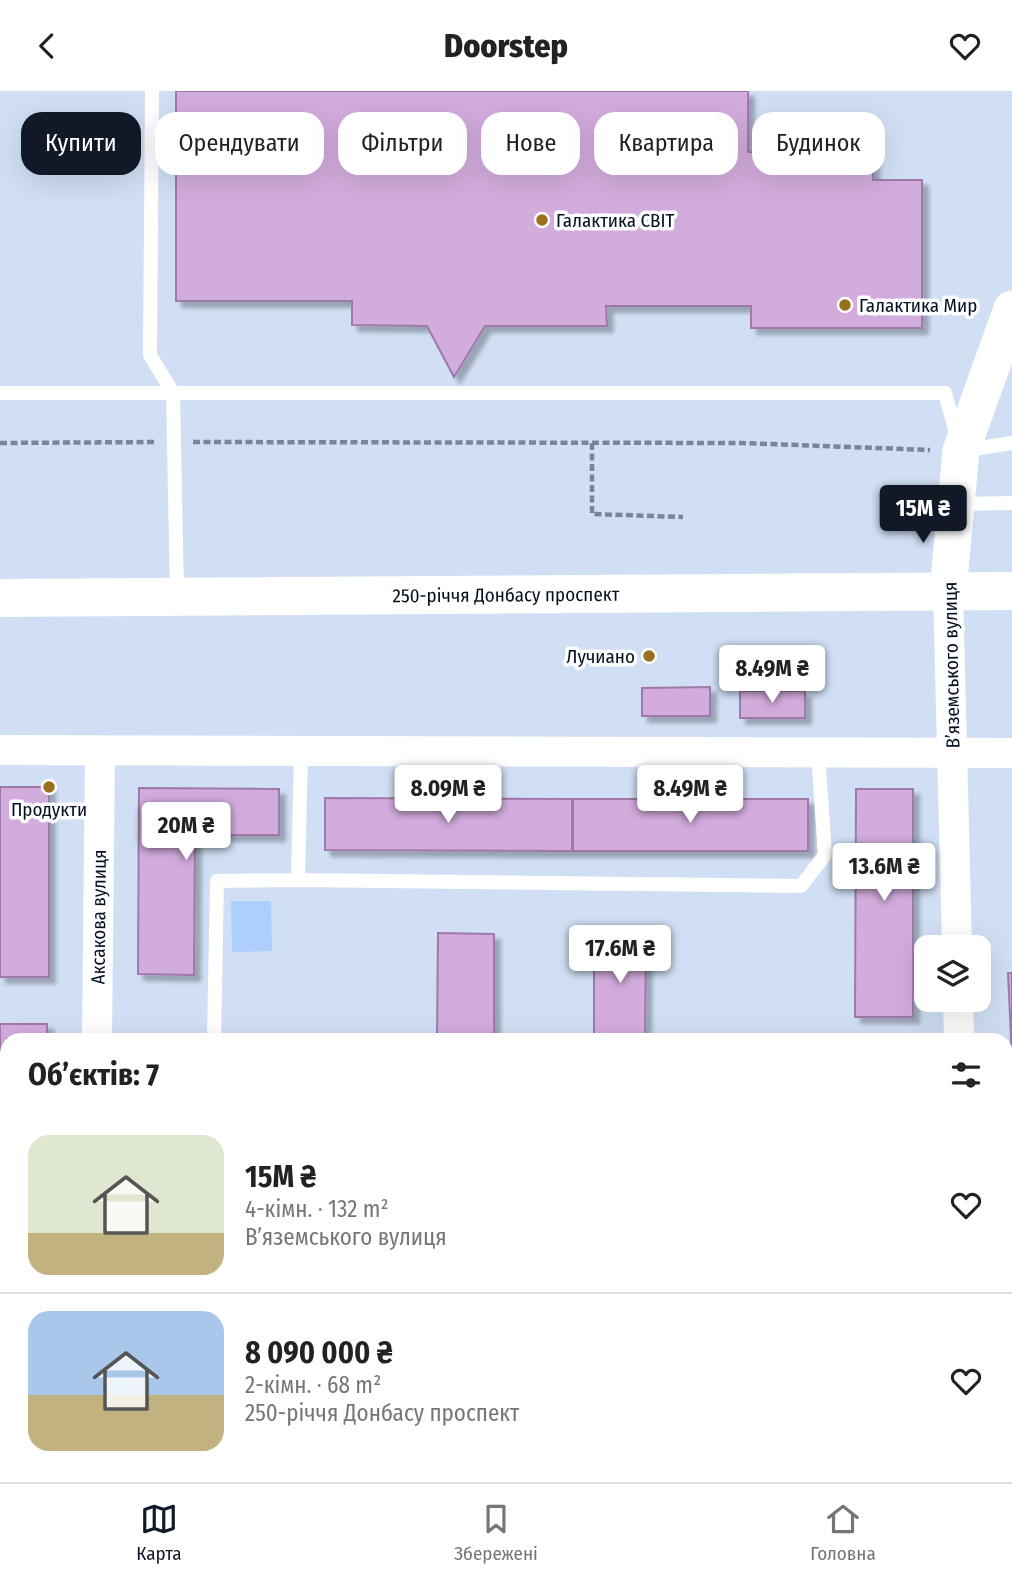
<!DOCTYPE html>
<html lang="uk">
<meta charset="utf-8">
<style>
body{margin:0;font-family:"Fira Sans Condensed",sans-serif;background:#f6f6f6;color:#222;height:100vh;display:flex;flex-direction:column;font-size:26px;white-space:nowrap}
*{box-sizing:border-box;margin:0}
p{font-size:23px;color:#767676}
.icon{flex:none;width:38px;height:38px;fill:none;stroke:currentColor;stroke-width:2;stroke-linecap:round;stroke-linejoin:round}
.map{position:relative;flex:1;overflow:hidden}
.side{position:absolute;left:0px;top:942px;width:1013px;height:450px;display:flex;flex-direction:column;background:#fff;border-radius:21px 21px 0 0;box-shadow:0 7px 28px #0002}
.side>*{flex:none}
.hud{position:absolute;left:21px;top:21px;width:971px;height:63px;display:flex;gap:14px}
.buttons{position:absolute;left:914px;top:844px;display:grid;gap:14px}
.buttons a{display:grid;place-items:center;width:77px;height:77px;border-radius:14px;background:#fff;box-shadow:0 7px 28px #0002;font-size:35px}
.price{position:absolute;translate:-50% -60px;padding:0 16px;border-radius:7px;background:#fff;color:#222;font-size:23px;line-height:46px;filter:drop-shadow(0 2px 4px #0008)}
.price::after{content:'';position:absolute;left:50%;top:42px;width:21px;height:16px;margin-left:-10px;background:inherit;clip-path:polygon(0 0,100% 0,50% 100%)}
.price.on{background:#111827;color:#fff}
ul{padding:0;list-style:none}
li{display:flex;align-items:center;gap:21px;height:175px;padding:0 28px}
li+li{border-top:2px solid #e0e0e0}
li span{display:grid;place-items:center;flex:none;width:196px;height:140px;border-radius:21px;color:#555}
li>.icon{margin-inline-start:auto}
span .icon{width:84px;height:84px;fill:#fffc;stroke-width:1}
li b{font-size:30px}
h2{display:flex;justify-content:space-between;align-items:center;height:84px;padding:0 28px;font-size:30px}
.tag{padding:0 24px;border-radius:21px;background:#fff;box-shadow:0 7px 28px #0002;font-size:24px;line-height:63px}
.tag.on{background:#111827;color:#fff}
header{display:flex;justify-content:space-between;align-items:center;height:91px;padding:0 28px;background:#fff;font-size:32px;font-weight:800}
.menu{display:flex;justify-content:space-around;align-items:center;height:98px;border-top:2px solid #e0e0e0;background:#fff;font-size:19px;color:#767676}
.menu a{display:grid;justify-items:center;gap:4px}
.menu .on{color:#111827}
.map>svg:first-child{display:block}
.green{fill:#aecefe}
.building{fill:#d2acdd;stroke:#9f79aa;stroke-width:2;filter:url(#shadow)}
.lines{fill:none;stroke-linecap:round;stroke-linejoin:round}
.path{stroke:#788699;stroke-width:4.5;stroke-dasharray:7 3.5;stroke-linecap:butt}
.service{stroke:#fff;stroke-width:14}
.minor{stroke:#fff;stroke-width:30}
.tertiary{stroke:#fff;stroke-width:37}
.primary{stroke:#fff;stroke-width:38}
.poi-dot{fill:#9a6f1e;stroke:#fefefe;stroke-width:2.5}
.labels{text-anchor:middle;stroke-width:7;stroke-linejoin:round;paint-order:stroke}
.poi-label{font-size:19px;fill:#040f21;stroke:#fefefe;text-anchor:start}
.street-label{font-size:19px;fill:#040f21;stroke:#fefefe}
</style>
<header><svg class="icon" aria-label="back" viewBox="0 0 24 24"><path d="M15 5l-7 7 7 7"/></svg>Doorstep<svg class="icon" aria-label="heart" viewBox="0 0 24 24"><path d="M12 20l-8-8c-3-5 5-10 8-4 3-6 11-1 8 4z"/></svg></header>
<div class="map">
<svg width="1012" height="1391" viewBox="0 0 1012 1391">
<defs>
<filter id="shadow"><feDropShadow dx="6" dy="6" stdDeviation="2" flood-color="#0004"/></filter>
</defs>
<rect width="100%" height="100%" fill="#d0dff4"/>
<!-- green -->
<path class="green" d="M231 810H271L272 860 232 861Z"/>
<!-- building -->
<path class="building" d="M176 0H748V61H873V89H922V237H751V215H606L607 235H485L454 286 427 235 352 234V210H176Z
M710 596V625H642V597Z
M740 600H805V627H740Z
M0 696H49V886H0Z
M139 697 279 698V744H195L194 884 138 883Z
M856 698H913V926H855Z
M325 707 572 708V760L325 759Z
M573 708H808V760H573Z
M594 841H646L645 948H594Z
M438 842 494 843V948H437Z
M1008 882H1012V969Z
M0 933H47V948H7V1070H0Z
M1010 1041H1012V1215H1011Z
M0 1124H7V1262H0Z
M0 1303H7V1384H50V1391H0Z
M114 1384H149V1391H114Z
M325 1384H474L475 1391H324Z
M689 1384H861V1391H688Z"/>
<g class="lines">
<!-- path -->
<path class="path" d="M193 351 742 352 930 359
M0 352 157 351
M592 352V423L683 426
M0 1279H7"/>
<!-- service -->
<path class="service" d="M152 0 150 264 173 302 177 503
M0 302H945L961 360 1012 352
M957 413 1012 412
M301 662 298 789 801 795 825 764 818 662
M214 948 217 790 298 789
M0 1105 7 1106"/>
<!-- minor -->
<g class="minor">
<path d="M948 500 957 856"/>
<path d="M0 659 1012 662"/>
<path d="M958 908 959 948"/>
<path id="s1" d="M97 948 100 662"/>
<path d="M970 1384V1391"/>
<path d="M92 1391 93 1384"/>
</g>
<!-- tertiary -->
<path class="tertiary" d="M948 500 961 360 1012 218"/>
<!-- primary -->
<path class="primary" id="s2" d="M0 507 1012 500"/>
</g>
<!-- markers -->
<g class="poi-dot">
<circle cx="542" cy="129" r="7"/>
<circle cx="845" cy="214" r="7"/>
<circle cx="649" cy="565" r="7"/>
<circle cx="49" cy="696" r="7"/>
</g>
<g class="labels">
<!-- poi labels -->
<g class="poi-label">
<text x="556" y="136">Галактика СВІТ</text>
<text x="859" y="221">Галактика Мир</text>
<text x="635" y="572" text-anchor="end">Лучиано</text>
<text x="49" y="725" text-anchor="middle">Продукти</text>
</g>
<!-- street labels -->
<g class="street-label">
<text dy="7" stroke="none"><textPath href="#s2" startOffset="506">250-річчя Донбасу проспект</textPath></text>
<text transform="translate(951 574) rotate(-91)" y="7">В’яземського вулиця</text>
<text dy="7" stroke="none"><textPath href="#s1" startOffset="122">Аксакова вулиця</textPath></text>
</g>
</g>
</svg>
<div class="buttons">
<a><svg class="icon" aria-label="layers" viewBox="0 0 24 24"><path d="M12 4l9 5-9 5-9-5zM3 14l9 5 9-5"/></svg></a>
</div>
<b class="price on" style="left:923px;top:454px">15M ₴</b>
<b class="price" style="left:772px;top:614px">8.49M ₴</b>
<b class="price" style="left:448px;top:734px">8.09M ₴</b>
<b class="price" style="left:690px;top:734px">8.49M ₴</b>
<b class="price" style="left:186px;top:771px">20M ₴</b>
<b class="price" style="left:884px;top:812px">13.6M ₴</b>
<b class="price" style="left:620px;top:894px">17.6M ₴</b>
<div class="hud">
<a class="tag on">Купити</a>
<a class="tag">Орендувати</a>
<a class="tag">Фільтри</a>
<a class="tag">Нове</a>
<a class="tag">Квартира</a>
<a class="tag">Будинок</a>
</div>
<section class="side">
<h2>Об’єктів: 7<svg class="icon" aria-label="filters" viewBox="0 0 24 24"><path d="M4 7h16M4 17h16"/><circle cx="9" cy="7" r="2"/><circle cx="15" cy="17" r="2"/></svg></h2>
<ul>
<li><span style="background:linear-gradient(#dfe7d0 70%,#c2b280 0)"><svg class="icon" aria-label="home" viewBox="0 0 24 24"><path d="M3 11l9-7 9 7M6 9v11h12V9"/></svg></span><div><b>15M ₴</b><p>4-кімн. · 132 m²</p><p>В’яземського вулиця</p></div><svg class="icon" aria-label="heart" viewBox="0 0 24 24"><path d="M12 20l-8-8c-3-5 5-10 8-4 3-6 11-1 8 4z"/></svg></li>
<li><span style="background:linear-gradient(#a9c7e8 60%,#c2b280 0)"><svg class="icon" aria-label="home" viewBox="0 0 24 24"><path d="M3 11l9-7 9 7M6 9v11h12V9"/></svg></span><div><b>8 090 000 ₴</b><p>2-кімн. · 68 m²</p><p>250-річчя Донбасу проспект</p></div><svg class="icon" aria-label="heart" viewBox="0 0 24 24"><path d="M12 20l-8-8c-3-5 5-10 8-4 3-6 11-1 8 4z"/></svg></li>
</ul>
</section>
</div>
<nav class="menu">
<a class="on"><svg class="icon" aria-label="map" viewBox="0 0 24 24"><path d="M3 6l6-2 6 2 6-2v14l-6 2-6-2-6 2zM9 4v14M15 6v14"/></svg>Карта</a>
<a><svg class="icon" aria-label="saved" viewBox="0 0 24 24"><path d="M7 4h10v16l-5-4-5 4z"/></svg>Збережені</a>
<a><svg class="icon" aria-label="home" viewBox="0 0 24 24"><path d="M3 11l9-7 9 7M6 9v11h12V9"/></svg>Головна</a>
</nav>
